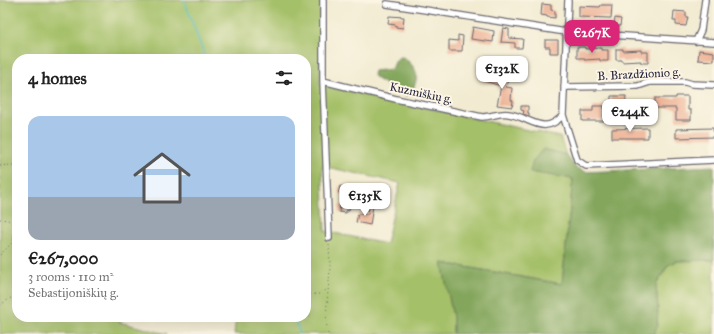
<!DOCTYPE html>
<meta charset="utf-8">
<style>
body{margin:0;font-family:"IM FELL Great Primer",serif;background:#f6f6f6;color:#222;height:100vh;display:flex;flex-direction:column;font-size:15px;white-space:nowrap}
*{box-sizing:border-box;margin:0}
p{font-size:13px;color:#767676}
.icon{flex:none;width:22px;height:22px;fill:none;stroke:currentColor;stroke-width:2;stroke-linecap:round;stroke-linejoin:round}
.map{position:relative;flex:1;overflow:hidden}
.side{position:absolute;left:12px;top:54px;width:299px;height:268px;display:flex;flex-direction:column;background:#fff;border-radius:16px;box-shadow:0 4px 16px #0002}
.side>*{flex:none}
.price{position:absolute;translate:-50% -34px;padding:0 9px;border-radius:8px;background:#fff;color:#222;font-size:13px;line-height:26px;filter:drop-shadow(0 1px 2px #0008)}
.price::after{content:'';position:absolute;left:50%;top:24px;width:12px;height:9px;margin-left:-6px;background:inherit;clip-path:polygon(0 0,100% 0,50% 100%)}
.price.on{background:#db2777;color:#fff}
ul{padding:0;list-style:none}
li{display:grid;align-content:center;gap:8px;height:212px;padding:0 16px}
li span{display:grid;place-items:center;height:124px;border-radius:12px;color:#555}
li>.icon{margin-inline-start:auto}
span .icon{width:72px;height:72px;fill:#fffc;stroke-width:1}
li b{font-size:17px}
h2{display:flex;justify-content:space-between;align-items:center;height:48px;padding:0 16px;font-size:17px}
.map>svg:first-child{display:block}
.green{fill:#a4c067;stroke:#637151;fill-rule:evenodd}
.forest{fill:#83a65c;stroke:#52644c}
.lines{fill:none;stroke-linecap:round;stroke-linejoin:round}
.stream{stroke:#4ebdc3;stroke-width:1.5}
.building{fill:#edb194}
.street-casing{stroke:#6b6870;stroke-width:8}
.path{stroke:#6b6870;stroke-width:1;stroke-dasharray:1 3;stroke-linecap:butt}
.street{stroke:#fff;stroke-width:5.5}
.labels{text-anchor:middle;stroke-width:4;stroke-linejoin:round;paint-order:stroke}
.street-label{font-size:12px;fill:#22223b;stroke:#fcf5e5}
</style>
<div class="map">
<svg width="714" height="334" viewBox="0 0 714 334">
<rect width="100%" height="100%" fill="#fcf5e5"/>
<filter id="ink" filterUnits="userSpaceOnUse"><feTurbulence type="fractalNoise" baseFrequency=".025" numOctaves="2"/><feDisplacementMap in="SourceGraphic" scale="8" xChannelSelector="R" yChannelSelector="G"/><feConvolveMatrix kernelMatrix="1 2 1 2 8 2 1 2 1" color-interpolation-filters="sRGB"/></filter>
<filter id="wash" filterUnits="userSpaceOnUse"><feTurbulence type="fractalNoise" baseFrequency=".012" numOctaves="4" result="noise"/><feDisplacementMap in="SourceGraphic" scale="16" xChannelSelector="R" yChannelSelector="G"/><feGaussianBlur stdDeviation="0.9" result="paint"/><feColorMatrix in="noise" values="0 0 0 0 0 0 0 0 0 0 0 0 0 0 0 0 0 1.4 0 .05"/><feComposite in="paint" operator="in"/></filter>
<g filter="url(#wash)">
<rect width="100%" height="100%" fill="#f2ebd1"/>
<!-- green -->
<path class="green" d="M0 0H321L320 85 560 137 566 155 543 149 530 172 573 179 562 284 443 263 453 317V334H234L236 317H306V59H17V317H120L119 322 167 334H0ZM322 166 400 183 386 244 325 231Z
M714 260V334H643L658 308 656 285 668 265 677 261Z"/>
<!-- forest -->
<path class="forest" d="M402 57C405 58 407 60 410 63 421 75 416 79 412 93L406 96 375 78 373 75 374 71 392 69C395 64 395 57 402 57Z
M543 149 566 155 576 168 586 172 714 166V260L677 261 668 265 656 285 658 308 657 327 654 334H453V317L442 263 562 284 573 179 530 172 533 161Z"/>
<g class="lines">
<!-- stream -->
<path class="stream" d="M184 0 206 59
M294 317 300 334"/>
</g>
<g id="blocks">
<!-- building -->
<path class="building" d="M542 4 551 5V10L555 11V18L547 17V16L541 15Z
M601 5H612L611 18 579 17V6L600 7Z
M674 11 686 12V17H688L686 26 676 25V21H673Z
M389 16 404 17 403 28 396 27V25L388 24Z
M615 18 621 19 620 26H614Z
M473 27 494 31 493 42 471 39Z
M503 28 509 29V38L523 39 522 48H515V43L501 42Z
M458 35 463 36 462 51H449V40L458 41Z
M545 40H558V53H550V47H545Z
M577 47H585V49L601 48V50H608V61H600V59L584 60V58H577Z
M616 49H623V51L641 50V52H648V63H641V61L622 62V60H616Z
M699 50 714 52V61L698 60Z
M494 74 504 77 503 79 508 81 506 87 512 88 511 100 513 101 512 107 497 105 501 86 481 80V78L491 79Z
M611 96H626L625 111H614V109H611Z
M676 96H688V110H691V120H676V108H655V98H676Z
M521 106H528V113H529V116L523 114 524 111 521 110Z
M593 106H604V121H582V111H593Z
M648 128V138H612V129Z
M713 128 714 137 676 138V129Z
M340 186 357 190 355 202 350 201 349 211 346 210V213L339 212 340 205 344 206 346 195 339 193Z
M369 205 373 206 370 225 356 222 358 214H368Z"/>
</g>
</g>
<g filter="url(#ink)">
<use href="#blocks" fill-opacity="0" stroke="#6b6870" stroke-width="1"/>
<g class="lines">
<!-- street casing -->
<g class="street-casing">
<path id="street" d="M323 0V81L329 238
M387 4 566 32 714 42
M696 41 701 30 705 0
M323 81 396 99 482 117C492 117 500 112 509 114 530 117 544 137 563 115L577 160 586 166 714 160
M564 87 638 86 650 82H685L692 84 714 85
M563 115 568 0"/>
</g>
<!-- path -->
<path class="path" d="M0 166 7 165 17 167
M0 219 8 220 16 225
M0 255 13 242 17 213
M306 294H322L327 289
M0 305 17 294
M328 334C324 312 329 290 330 268 330 260 329 251 329 243"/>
<!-- street -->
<use href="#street" class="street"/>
</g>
</g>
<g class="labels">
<!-- street labels -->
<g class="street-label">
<text transform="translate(639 74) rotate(-3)" y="4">B. Brazdžionio g.</text>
<text transform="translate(421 93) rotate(12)" y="4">Kuzmiškių g.</text>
</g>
</g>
</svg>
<b class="price on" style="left:592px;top:54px">€267K</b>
<b class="price" style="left:502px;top:90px">€132K</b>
<b class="price" style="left:630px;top:133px">€244K</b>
<b class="price" style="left:365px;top:217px">€135K</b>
<section class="side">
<h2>4 homes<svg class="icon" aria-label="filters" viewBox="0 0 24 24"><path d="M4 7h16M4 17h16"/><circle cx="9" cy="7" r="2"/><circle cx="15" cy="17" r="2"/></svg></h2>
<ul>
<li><span style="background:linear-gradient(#a9c7e8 65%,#9aa5b1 0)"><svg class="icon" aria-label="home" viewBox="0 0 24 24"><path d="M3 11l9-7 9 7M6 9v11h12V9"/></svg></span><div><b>€267,000</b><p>3 rooms · 110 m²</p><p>Sebastijoniškių g.</p></div></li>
</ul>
</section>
</div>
